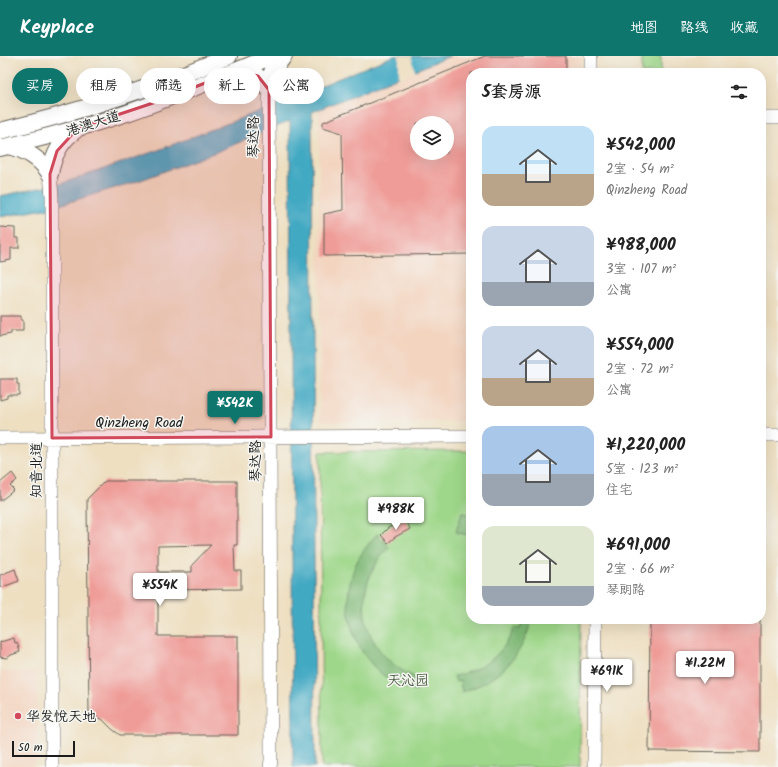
<!DOCTYPE html>
<html lang="zh">
<meta charset="utf-8">
<style>
body{margin:0;font-family:Kalam,"LXGW WenKai TC",sans-serif;background:#f6f6f6;color:#222;height:100vh;display:flex;flex-direction:column;font-size:15px;white-space:nowrap}
*{box-sizing:border-box;margin:0}
p{font-size:13px;color:#767676}
.icon{flex:none;width:22px;height:22px;fill:none;stroke:currentColor;stroke-width:2;stroke-linecap:round;stroke-linejoin:round}
.map{position:relative;flex:1;overflow:hidden}
.details{position:absolute;left:466px;top:12px;width:300px;height:556px;display:flex;flex-direction:column;background:#fff;border-radius:16px;box-shadow:0 4px 16px #0002}
.details>*{flex:none}
.banner{position:absolute;left:12px;top:12px;width:380px;height:36px;display:flex;gap:8px}
.controls{position:absolute;left:410px;top:60px;display:grid;gap:8px}
.controls a{display:grid;place-items:center;width:44px;height:44px;border-radius:50%;background:#fff;box-shadow:0 4px 16px #0002;font-size:20px}
.scale{position:absolute;left:12px;bottom:10px;width:63px;box-sizing:border-box;padding-left:4px;border:2px solid #1c1c1c;border-top:0;font-size:11px;line-height:14px;white-space:nowrap;color:#1c1c1c;-webkit-text-stroke:3px #f6f6f2;paint-order:stroke}
.price{position:absolute;translate:-50% -34px;padding:0 9px;border-radius:4px;background:#fff;color:#222;font-size:13px;line-height:26px;filter:drop-shadow(0 1px 2px #0008)}
.price::after{content:'';position:absolute;left:50%;top:24px;width:12px;height:9px;margin-left:-6px;background:inherit;clip-path:polygon(0 0,100% 0,50% 100%)}
.price.selected{background:#0f766e;color:#fff}
ul{padding:0;list-style:none}
li{display:flex;align-items:center;gap:12px;height:100px;padding:0 16px}
li span{display:grid;place-items:center;flex:none;width:112px;height:80px;border-radius:12px;color:#555}
li>.icon{margin-inline-start:auto}
span .icon{width:48px;height:48px;fill:#fffc;stroke-width:1}
li b{font-size:17px}
h2{display:flex;justify-content:space-between;align-items:center;height:48px;padding:0 16px;font-size:17px}
.chip{padding:0 14px;border-radius:18px;background:#fff;box-shadow:0 4px 16px #0002;font-size:14px;line-height:36px}
.chip.selected{background:#0f766e;color:#fff}
header{display:flex;align-items:center;gap:24px;box-sizing:border-box;height:56px;padding:0 20px;background:#0f766e;color:#fff}
header strong{font-size:19px}
nav{display:flex;gap:22px;margin-inline-start:auto;font-size:14px}
.map>svg:first-child{display:block}
.built{fill:#f3d4bf;fill-rule:evenodd}
.green{fill:#9ed789;stroke:#5d7a52}
.forest{fill:#7eb875;stroke:#4d6a48}
.water{fill:#43a9c3;stroke:#306270}
.pier{fill:#eedfc1}
.building{fill:#ef9b97;fill-rule:evenodd}
.lines{fill:none;stroke-linecap:round;stroke-linejoin:round}
.minor-casing{stroke:#666056;stroke-width:14}
.major-casing{stroke:#666056;stroke-width:18}
.minor{stroke:#fff;stroke-width:13}
.major{stroke:#fff;stroke-width:16}
.marked{fill:#d1495b;fill-opacity:0.2;stroke:#d1495b;stroke-width:3;stroke-linejoin:round}
.poi-dot{fill:#d1495b;stroke:#f6f6f2;stroke-width:1.5}
.labels{text-anchor:middle;stroke-width:3;stroke-linejoin:round;paint-order:stroke}
.street-label{font-size:14px;fill:#1c1c1c;stroke:#f6f6f2}
.park-label{font-size:14px;fill:#4a5d42;stroke:#f6f6f2}
.poi-label{font-size:14px;fill:#1c1c1c;stroke:#f6f6f2;text-anchor:start}
</style>
<header>
<strong>Keyplace</strong>
<nav><a>地图</a><a>路线</a><a>收藏</a></nav>
</header>
<div class="map">
<svg width="778" height="711" viewBox="0 0 778 711">
<rect width="100%" height="100%" fill="#f6f6f2"/>
<filter id="ink" filterUnits="userSpaceOnUse"><feTurbulence type="fractalNoise" baseFrequency=".025" numOctaves="2"/><feDisplacementMap in="SourceGraphic" scale="8" xChannelSelector="R" yChannelSelector="G"/><feConvolveMatrix kernelMatrix="1 2 1 2 8 2 1 2 1" color-interpolation-filters="sRGB"/></filter>
<filter id="wash" filterUnits="userSpaceOnUse"><feTurbulence type="fractalNoise" baseFrequency=".012" numOctaves="4" result="noise"/><feDisplacementMap in="SourceGraphic" scale="16" xChannelSelector="R" yChannelSelector="G"/><feGaussianBlur stdDeviation="0.9" result="paint"/><feColorMatrix in="noise" values="0 0 0 0 0 0 0 0 0 0 0 0 0 0 0 0 0 1.4 0 .05"/><feComposite in="paint" operator="in"/></filter>
<g filter="url(#wash)">
<rect width="100%" height="100%" fill="#eedfc1"/>
<!-- built -->
<path class="built" d="M450 0H581V17H471V365L320 366 319 53ZM417 67H447V97H417Z
M0 616H37V704L30 711H0Z"/>
<!-- green -->
<path class="green" d="M642 0H661V17H642Z
M471 395V563H581L580 711H322L320 396Z"/>
<!-- forest -->
<path class="forest" d="M462 456 471 459V480L456 476Z
M377 478 389 491C346 537 361 600 419 623L416 635C404 631 393 627 383 619 350 592 339 547 356 508 361 497 369 487 377 478Z
M525 563H532C521 602 501 623 462 636L460 625 456 626 454 620C482 614 504 599 514 572L520 573 522 565 525 566Z"/>
<!-- water -->
<path class="water" d="M393 0H450L312 56 315 711H293L290 65 219 95 141 124 50 152 0 161V140L63 127 161 93 257 56Z"/>
<!-- pier -->
<path class="pier" d="M399 0H412L415 16 399 23Z"/>
<g id="blocks">
<!-- building -->
<path class="building" d="M485 0H566V17H471V198L324 200V158L343 154 342 77 323 71V66ZM417 67H447V97H417Z
M0 171 15 172V182H19V192H11V204L0 206Z
M0 260H21V264H23V275H11V278L0 280Z
M0 323H17V328H19V339H7V342L0 344Z
M12 417 17 424 10 430 14 434 0 445V427Z
M105 425H237V489H234L235 515H241V533L158 534V580H238V679H120L112 673 102 663 89 660 87 443ZM211 489 192 509V516H158V490Z
M405 463 410 473 395 481 388 487 381 479 388 472Z
M15 513 19 525 0 532V519Z
M650 563H760V696L649 695Z
M14 582 15 587 17 586 20 596 11 599 7 602 0 601V586Z"/>
</g>
</g>
<g filter="url(#ink)">
<use href="#blocks" fill-opacity="0" stroke="#666056" stroke-width="1"/>
<g class="lines">
<!-- minor casing -->
<g class="minor-casing">
<path id="minor" d="M591 17V0
M269 34 271 704 270 711
M761 62H778
M50 118 52 140V711
M761 379H778
M0 382 471 380
M594 711 595 563"/>
</g>
<!-- major casing -->
<g class="major-casing">
<path id="major" d="M236 15C251 14 262 20 269 34
M269 34 272 16 284 0
M0 75C79 56 155 31 229 0
M8 90C26 94 40 102 50 118
M0 92C43 82 85 71 127 57 176 40 224 20 272 0
M50 118C53 100 61 84 76 74"/>
</g>
<!-- minor -->
<use href="#minor" class="minor"/>
<!-- major -->
<use href="#major" class="major"/>
</g>
</g>
<!-- marked area -->
<path class="marked" d="M236 15 258 20 269 34 271 381 52 382 50 118 57 95 78 72 159 45Z"/>
<!-- markers -->
<circle class="poi-dot" cx="18" cy="660" r="4"/>
<g class="labels">
<!-- street labels -->
<g class="street-label">
<text transform="translate(93 67) rotate(-17)" y="5">港澳大道</text>
<text transform="translate(253 81) rotate(-90)" y="5">琴达路</text>
<text x="139" y="371">Qinzheng Road</text>
<text transform="translate(255 405) rotate(-90)" y="5">琴达路</text>
<text transform="translate(36 414) rotate(-90)" y="5">知音北道</text>
</g>
<!-- park labels -->
<g class="park-label">
<text x="408" y="629">天沁园</text>
</g>
<!-- poi labels -->
<g class="poi-label">
<text x="26" y="665">华发悦天地</text>
</g>
</g>
</svg>
<div class="controls">
<a><svg class="icon" aria-label="layers" viewBox="0 0 24 24"><path d="M12 4l9 5-9 5-9-5zM3 14l9 5 9-5"/></svg></a>
</div>
<div class="scale">50 m</div>
<b class="price selected" style="left:235px;top:369px">¥542K</b>
<b class="price" style="left:396px;top:475px">¥988K</b>
<b class="price" style="left:160px;top:551px">¥554K</b>
<b class="price" style="left:705px;top:629px">¥1.22M</b>
<b class="price" style="left:607px;top:637px">¥691K</b>
<div class="banner">
<a class="chip selected">买房</a>
<a class="chip">租房</a>
<a class="chip">筛选</a>
<a class="chip">新上</a>
<a class="chip">公寓</a>
</div>
<section class="details">
<h2>5套房源<svg class="icon" aria-label="filters" viewBox="0 0 24 24"><path d="M4 7h16M4 17h16"/><circle cx="9" cy="7" r="2"/><circle cx="15" cy="17" r="2"/></svg></h2>
<ul>
<li><span style="background:linear-gradient(#bfe0f5 60%,#b9a48a 0)"><svg class="icon" aria-label="home" viewBox="0 0 24 24"><path d="M3 11l9-7 9 7M6 9v11h12V9"/></svg></span><div><b>¥542,000</b><p>2室 · 54 m²</p><p>Qinzheng Road</p></div></li>
<li><span style="background:linear-gradient(#c9d6e8 70%,#9aa5b1 0)"><svg class="icon" aria-label="home" viewBox="0 0 24 24"><path d="M3 11l9-7 9 7M6 9v11h12V9"/></svg></span><div><b>¥988,000</b><p>3室 · 107 m²</p><p>公寓</p></div></li>
<li><span style="background:linear-gradient(#c9d6e8 65%,#b9a48a 0)"><svg class="icon" aria-label="home" viewBox="0 0 24 24"><path d="M3 11l9-7 9 7M6 9v11h12V9"/></svg></span><div><b>¥554,000</b><p>2室 · 72 m²</p><p>公寓</p></div></li>
<li><span style="background:linear-gradient(#a9c7e8 60%,#9aa5b1 0)"><svg class="icon" aria-label="home" viewBox="0 0 24 24"><path d="M3 11l9-7 9 7M6 9v11h12V9"/></svg></span><div><b>¥1,220,000</b><p>5室 · 123 m²</p><p>住宅</p></div></li>
<li><span style="background:linear-gradient(#dfe7d0 75%,#9aa5b1 0)"><svg class="icon" aria-label="home" viewBox="0 0 24 24"><path d="M3 11l9-7 9 7M6 9v11h12V9"/></svg></span><div><b>¥691,000</b><p>2室 · 66 m²</p><p>琴朗路</p></div></li>
</ul>
</section>
</div>
